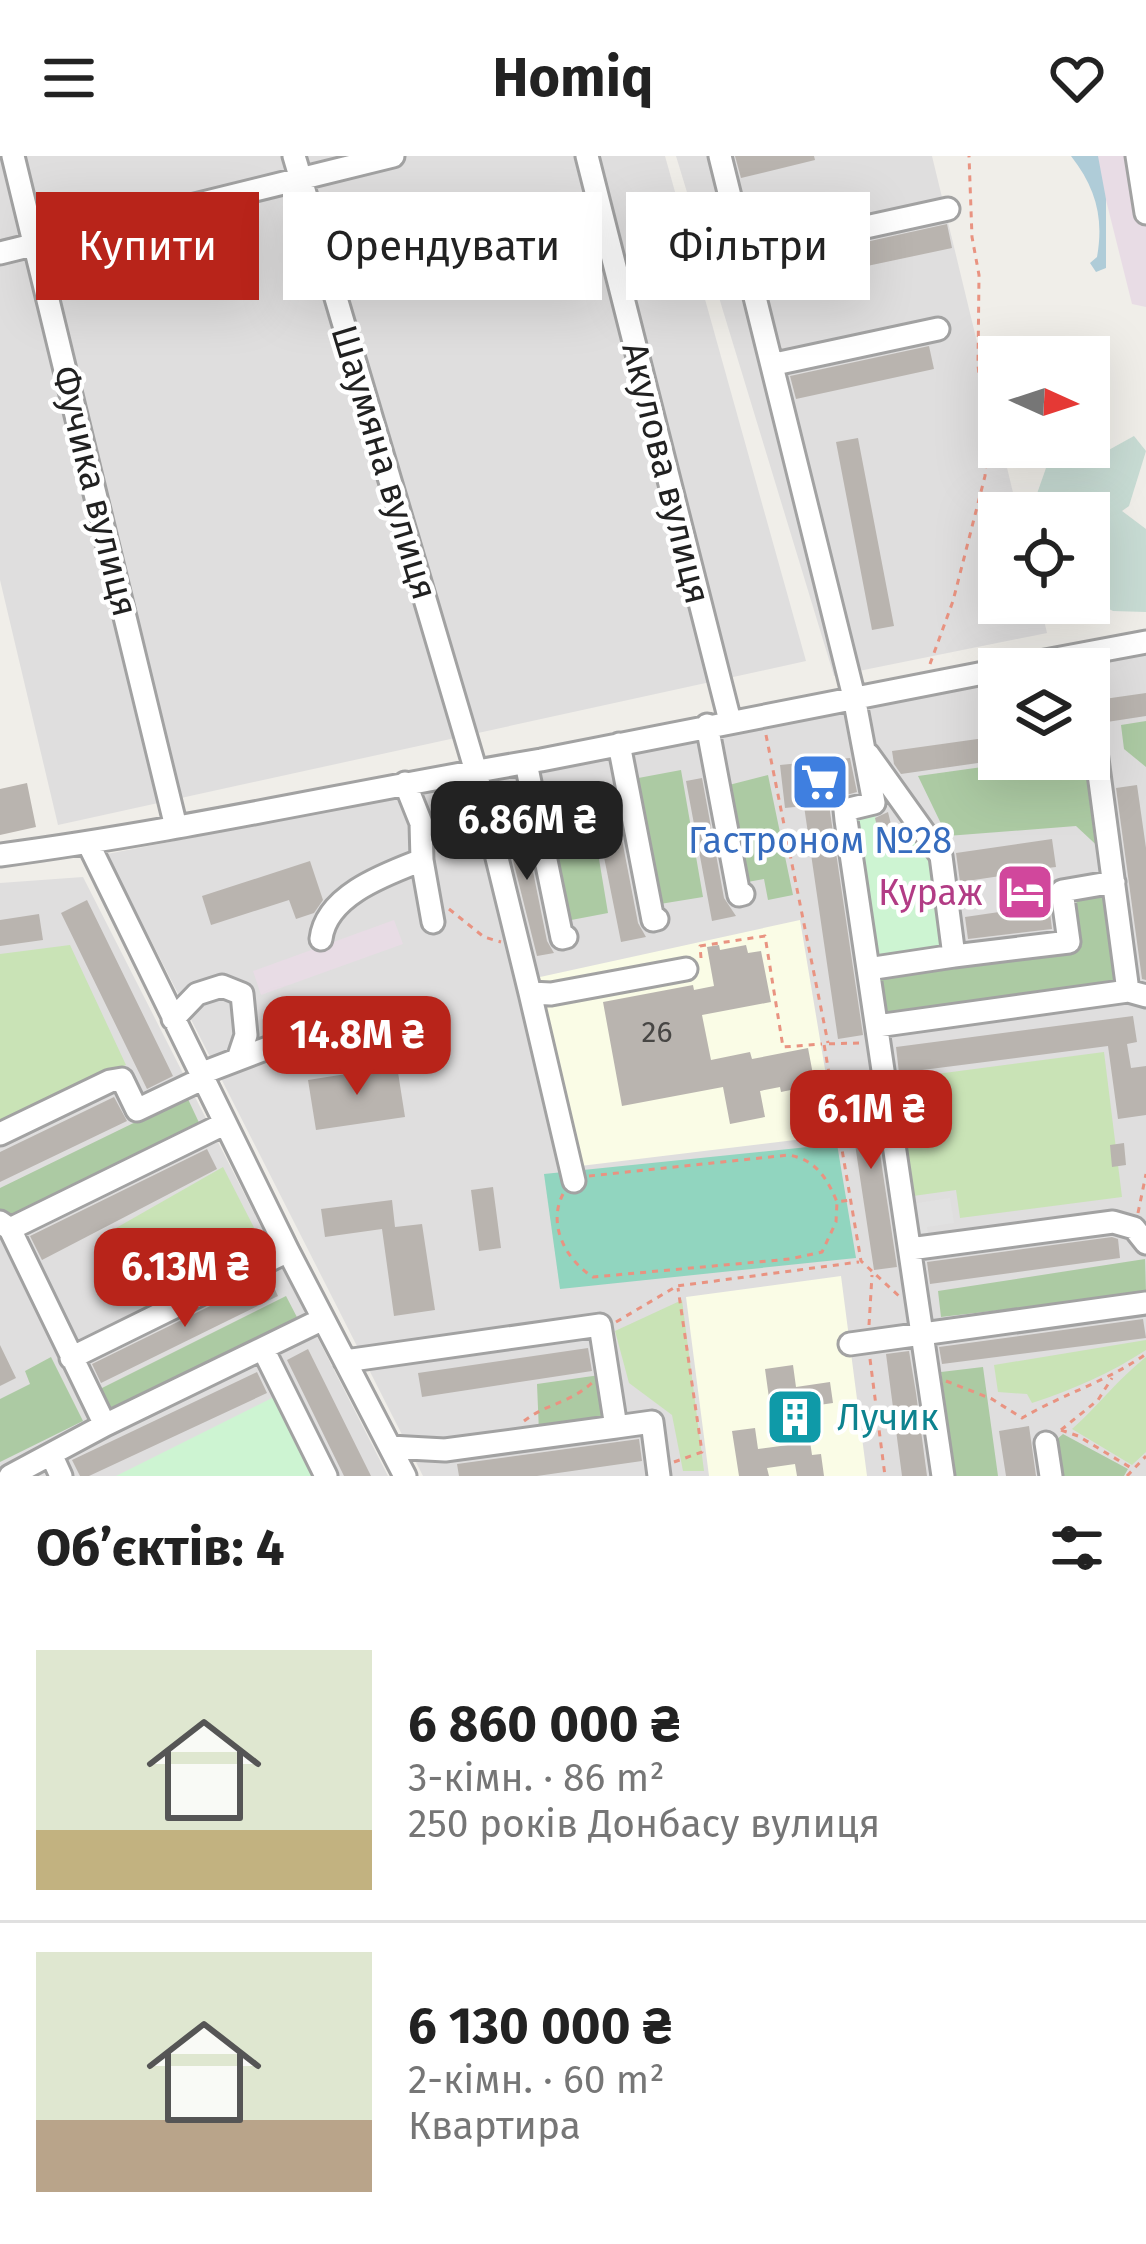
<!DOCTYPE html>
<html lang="uk">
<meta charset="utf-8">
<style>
body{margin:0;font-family:"Fira Sans",sans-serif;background:#f6f6f6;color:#222;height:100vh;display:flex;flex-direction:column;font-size:45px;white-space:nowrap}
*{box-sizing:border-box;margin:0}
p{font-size:39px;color:#767676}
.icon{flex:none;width:66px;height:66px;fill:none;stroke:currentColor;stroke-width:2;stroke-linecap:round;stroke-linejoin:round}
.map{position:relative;height:1320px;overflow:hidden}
.sheet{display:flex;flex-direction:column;background:#fff;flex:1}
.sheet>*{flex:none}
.hud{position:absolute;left:36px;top:36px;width:1074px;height:108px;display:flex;gap:24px}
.needle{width:78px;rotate:93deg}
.fabs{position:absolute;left:978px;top:180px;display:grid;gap:24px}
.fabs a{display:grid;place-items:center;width:132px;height:132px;border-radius:0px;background:#fff;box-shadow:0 12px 48px #0002;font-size:60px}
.price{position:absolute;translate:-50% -102px;padding:0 27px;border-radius:24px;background:#b8241a;color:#fff;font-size:39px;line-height:78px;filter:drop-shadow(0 3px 6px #0008)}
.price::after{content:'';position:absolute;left:50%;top:72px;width:36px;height:27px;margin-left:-18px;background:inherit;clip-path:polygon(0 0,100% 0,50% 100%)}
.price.current{background:#222;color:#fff}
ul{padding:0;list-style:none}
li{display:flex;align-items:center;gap:36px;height:300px;padding:0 36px}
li+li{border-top:3px solid #e0e0e0}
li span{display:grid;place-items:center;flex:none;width:336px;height:240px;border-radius:0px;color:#555}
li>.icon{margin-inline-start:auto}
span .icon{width:144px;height:144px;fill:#fffc;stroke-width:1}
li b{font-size:51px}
h2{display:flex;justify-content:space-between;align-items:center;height:144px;padding:0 36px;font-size:51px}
.tag{padding:0 42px;border-radius:0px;background:#fff;box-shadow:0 12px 48px #0002;font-size:42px;line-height:108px}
.tag.current{background:#b8241a;color:#fff}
header{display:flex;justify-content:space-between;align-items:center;height:156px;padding:0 36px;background:#fff;font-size:54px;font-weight:700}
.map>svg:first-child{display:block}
.residential{fill:#dfdede}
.industrial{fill:#e8dce5}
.education{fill:#fafce6}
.grass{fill:#c9e3b6}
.forest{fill:#accaa3}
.wetland{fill:#c8dcd4}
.park{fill:#cdf4d2}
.pitch{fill:#91d5bf}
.parking{fill:#e1e1e1}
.water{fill:#afccd8}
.building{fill:#b9b4af}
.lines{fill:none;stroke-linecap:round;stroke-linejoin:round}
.minor-casing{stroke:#a2a2a2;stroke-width:27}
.path{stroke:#e99381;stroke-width:3;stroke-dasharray:6 6;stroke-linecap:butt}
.minor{stroke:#fff;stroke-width:21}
.labels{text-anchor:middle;stroke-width:9;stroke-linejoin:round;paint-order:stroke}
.number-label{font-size:30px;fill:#474644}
.street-label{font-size:36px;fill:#212121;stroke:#fff}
.shop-label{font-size:36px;fill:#366cbe;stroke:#fff}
.hotel-label{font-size:36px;fill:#b23c85;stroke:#fff;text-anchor:end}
.culture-label{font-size:36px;fill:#0d838f;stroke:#fff;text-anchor:start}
</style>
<header><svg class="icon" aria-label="menu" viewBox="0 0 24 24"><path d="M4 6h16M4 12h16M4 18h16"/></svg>Homiq<svg class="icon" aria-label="heart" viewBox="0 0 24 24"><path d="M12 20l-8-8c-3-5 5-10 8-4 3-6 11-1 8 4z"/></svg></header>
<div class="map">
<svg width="1146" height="1320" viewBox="0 0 1146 1320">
<rect width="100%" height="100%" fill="#f0eee9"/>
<!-- residential -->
<path class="residential" d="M0 0H665L806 505 58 669 0 424Z
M676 0H932L999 277V291H1002L1018 357H999V447H1040L1047 477 834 520Z
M1146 498V1320H423L107 698 999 526V603H1089V513H1068Z
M83 721 388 1320H0V727Z"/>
<!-- industrial -->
<path class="industrial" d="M1095 0H1146V151L1132 148Z
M394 764 403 788 261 839 253 815Z"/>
<!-- education -->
<path class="education" d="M800 764 836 979 572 1011 540 821Z
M841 1120 867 1320H709L686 1141Z"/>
<!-- grass -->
<path class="grass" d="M70 789 126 909 0 966V798Z
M1104 896 1122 1041 960 1062 956 1034 906 1041 891 924Z
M223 1011 266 1095 146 1156 109 1076Z
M682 1144 704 1315H683L672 1259 629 1227 615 1175Z
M1146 1184V1194C1111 1217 1072 1234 1032 1247L1027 1238 998 1236 994 1209Z
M1146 1201V1296L1132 1309 1072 1273C1099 1249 1118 1223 1146 1201Z"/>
<!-- forest -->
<path class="forest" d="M1146 565V611L1124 593 1121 569Z
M1040 603H1089L1105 697 1076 670 947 680 918 620Z
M681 614 703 741 660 748 633 623Z
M768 619 793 739 768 744 764 723 742 727 725 630Z
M587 631 608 757 566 765 539 640Z
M1111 739 1124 832 882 865 876 818 1082 790 1076 743Z
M187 941 202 973 11 1063 0 1058V1032Z
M1145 1103 1146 1137 941 1161 938 1135Z
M286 1140 300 1167 108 1260 98 1234Z
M51 1201 83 1265 0 1306V1243L30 1228 25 1215Z
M983 1211 998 1320H955L941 1216Z
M600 1219 609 1265 539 1276 537 1228Z
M1063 1278 1128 1313 1124 1320H1053L1049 1290Z"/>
<!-- wetland -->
<path class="wetland" d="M1089 257 1105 296 1134 280 1146 295 1129 350 1122 355 1146 373V456L1113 455 1089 443V357H1032C1036 334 1048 314 1051 291H1089Z"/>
<!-- park -->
<path class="park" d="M875 659 881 688 911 682 934 701 954 800 868 813 846 664Z
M280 1238 320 1320H116Z"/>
<!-- pitch -->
<path class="pitch" d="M837 988 856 1102 560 1133 544 1018Z"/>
<!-- parking -->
<path class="parking" d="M950 1042 954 1067 927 1071 930 1091 917 1092 911 1048Z"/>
<!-- water -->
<path class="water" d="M1071 0H1098L1106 43V112L1096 116 1090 107 1097 101C1104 62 1096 32 1071 0Z"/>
<!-- building -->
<path class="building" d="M735 0H814L815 4 741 22Z
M947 68 952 92 768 131 762 109Z
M929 190 934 213 796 243 790 220Z
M858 282 894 470 872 474 836 286Z
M1146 537V560L1107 566 1104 543Z
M999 580V604L901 618 894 608 892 595Z
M850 602 857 636 836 642 830 647V656L863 879 838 883 804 650 785 652 780 609Z
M702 622 724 742 736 760 712 765 686 625Z
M27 627 36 671 0 679V633Z
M1137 629 1146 692V824L1142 823 1116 632Z
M614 642 638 767 646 781 621 786 593 646Z
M888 656 895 685 881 688 875 662Z
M522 661 547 785 554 797 537 800 503 664Z
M1052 683 1056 711 1030 714 1036 750 1049 748 1052 773 968 783 965 761 1020 753 1014 718 960 726 956 697Z
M310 705 323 744 314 757 296 763 289 744 211 769 202 740Z
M87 744 173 920 147 933 61 757Z
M39 758 43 784 0 790V764Z
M719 789 720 794 746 789 748 797 761 795 771 846 702 859 711 904 750 896 752 903 808 892 815 929 781 936 780 931 760 935 765 961 730 968 723 931 622 950 603 846 693 829 694 834 714 830 707 791Z
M1133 860 1137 886 1127 888 1131 912 1146 910V959L1118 963 1108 890 899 917 896 891Z
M397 910 405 961 316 974 308 924Z
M868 918 897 1111 874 1114 845 922Z
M114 941 127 965 0 1026V996Z
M948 946 950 962 933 964 931 948Z
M1124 987 1126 1009 1112 1011 1110 989Z
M207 993 217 1013 42 1104 30 1080Z
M493 1031 501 1092 479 1095 471 1034Z
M392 1044 395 1071 422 1068 435 1154 394 1160 382 1073 325 1081 321 1053Z
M1112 1081 1118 1083 1120 1102 930 1128 927 1106Z
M269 1121 278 1140 101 1227 92 1208Z
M1143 1163 1146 1182 942 1208 939 1191Z
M0 1189 16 1222 0 1230Z
M588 1192 592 1215 422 1241 418 1217Z
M308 1193 371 1320H344L287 1204Z
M909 1195 916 1237 927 1320H902L886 1198Z
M793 1209 796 1231 830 1226 833 1247 805 1251 812 1299 821 1298 824 1320H797L795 1308 767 1312 769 1320H739L732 1275 755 1272 758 1293 788 1289 780 1241 769 1242 765 1213Z
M257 1216 267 1237 89 1320H80L72 1304Z
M1029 1270 1036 1320H1006L999 1275Z
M639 1283 642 1305 537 1320H459L457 1308Z"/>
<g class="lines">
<!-- minor casing -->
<g class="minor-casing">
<path id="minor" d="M13 0 176 671
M294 0 475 612 530 837 551 838 686 813
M587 0 730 565
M720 0 854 541 874 647 845 654 846 664 943 1320
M1137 0 1146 57
M0 97 393 0
M747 97 948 53
M775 208 938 173
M1002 513 1146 486
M1089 543 1128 835
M707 569 739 739 743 738
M619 588 653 764 657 763
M868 598 941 700 954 800 1069 786 1062 735 1114 726
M526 607 562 782 566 781
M88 687 288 1095 405 1320
M0 699C182 675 361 634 541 604L999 514
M422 704 433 766
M321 783C326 739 386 718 422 704L421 667 405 627
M868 813 954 800
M530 837 574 1025
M173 863 197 838 222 830 242 838 246 879 239 900
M877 870 1128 835 1146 840
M200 918 273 890 310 887 350 891 397 879
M0 978 110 925 122 923 137 954 202 923
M0 1066 10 1073 224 968
M10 1073 105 1269 323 1163
M910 1093 1113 1066 1134 1072 1146 1087
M850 1188 1146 1147
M263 1193 326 1320
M71 1202 288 1095
M345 1205 600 1169 616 1271 652 1266 659 1320
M1046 1287 1051 1320
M390 1291 445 1294 616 1271
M51 1298 61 1320
M10 1320 105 1269"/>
</g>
<!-- path -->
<path class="path" d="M930 508 953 445 985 320 987 289 978 209 979 119 972 81 969 0
M766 579 828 887
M449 753 484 781 501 786
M701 802 700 790 765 780 783 891 822 888
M859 887 824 888 861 1105 900 1141
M589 1020 789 999C816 1004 827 1022 837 1046L850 1044
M563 1038C547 1069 566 1104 593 1121L790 1103 822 1096 836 1066 837 1046
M1138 1057 1146 1018
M616 1166 677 1130 859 1106
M869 1169 872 1119
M870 1203 885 1320
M946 1225 992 1243 1022 1262C1063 1238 1108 1225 1146 1198
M524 1265C547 1247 569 1248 593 1226
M1061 1274 1098 1244 1112 1222
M1061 1274 1078 1280 1133 1313
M674 1306 702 1296 678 1132
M1127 1320 1146 1300"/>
<!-- minor -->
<use href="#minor" class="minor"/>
</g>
<!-- icons -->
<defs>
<g id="supermarket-square" transform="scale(3)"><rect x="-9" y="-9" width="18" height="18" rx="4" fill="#3f7fe0" stroke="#fff"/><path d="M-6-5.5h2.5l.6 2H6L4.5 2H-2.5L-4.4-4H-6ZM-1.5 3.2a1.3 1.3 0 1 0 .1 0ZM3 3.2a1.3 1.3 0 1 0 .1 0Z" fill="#fff"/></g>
<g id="hotel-square" transform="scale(3)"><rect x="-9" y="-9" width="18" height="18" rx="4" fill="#d1479c" stroke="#fff"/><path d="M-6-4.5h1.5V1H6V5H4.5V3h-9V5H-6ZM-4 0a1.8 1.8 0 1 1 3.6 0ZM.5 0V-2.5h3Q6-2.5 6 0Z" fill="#fff"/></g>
<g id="building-square" transform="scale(3)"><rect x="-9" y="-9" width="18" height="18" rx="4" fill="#0f9aa8" stroke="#fff"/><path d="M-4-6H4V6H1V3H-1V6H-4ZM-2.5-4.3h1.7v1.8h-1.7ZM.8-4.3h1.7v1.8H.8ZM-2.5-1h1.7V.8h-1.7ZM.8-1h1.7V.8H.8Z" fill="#fff"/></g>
</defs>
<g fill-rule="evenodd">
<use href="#supermarket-square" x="820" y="626"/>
<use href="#hotel-square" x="1025" y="736"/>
<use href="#building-square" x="795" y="1261"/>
</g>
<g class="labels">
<!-- number labels -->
<g class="number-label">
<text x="657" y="886">26</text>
</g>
<!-- street labels -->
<g class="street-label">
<text transform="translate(385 306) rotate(73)" y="13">Шаумяна вулиця</text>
<text transform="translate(667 317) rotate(76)" y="13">Акулова вулиця</text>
<text transform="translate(96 335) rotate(76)" y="13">Фучика вулиця</text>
</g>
<!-- shop labels -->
<g class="shop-label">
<text x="820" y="697">Гастроном №28</text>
</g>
<!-- hotel labels -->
<g class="hotel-label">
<text x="983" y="749">Кураж</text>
</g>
<!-- culture labels -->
<g class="culture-label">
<text x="837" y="1274">Лучик</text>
</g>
</g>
</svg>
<div class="fabs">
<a><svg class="needle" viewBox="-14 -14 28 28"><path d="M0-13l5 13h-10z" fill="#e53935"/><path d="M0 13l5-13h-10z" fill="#767676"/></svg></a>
<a><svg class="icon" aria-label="locate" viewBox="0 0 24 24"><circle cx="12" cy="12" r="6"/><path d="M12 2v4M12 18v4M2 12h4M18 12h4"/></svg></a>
<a><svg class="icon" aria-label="layers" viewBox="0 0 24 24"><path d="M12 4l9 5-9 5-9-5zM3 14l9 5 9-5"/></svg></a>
</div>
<b class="price current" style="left:527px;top:727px">6.86M ₴</b>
<b class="price" style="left:357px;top:942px">14.8M ₴</b>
<b class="price" style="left:871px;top:1016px">6.1M ₴</b>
<b class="price" style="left:185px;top:1174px">6.13M ₴</b>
<div class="hud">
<a class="tag current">Купити</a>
<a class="tag">Орендувати</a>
<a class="tag">Фільтри</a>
</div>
</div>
<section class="sheet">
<h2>Об’єктів: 4<svg class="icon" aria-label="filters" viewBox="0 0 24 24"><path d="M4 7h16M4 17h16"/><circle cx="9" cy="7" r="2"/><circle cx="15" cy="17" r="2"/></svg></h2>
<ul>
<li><span style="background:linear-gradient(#dfe7d0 75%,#c2b280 0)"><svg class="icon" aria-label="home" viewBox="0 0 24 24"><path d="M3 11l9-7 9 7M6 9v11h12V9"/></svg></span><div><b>6 860 000 ₴</b><p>3-кімн. · 86 m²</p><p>250 років Донбасу вулиця</p></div></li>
<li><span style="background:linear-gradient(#dfe7d0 70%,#b9a48a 0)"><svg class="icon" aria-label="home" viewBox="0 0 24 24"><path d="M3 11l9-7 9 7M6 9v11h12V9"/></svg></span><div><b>6 130 000 ₴</b><p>2-кімн. · 60 m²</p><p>Квартира</p></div></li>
</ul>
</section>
